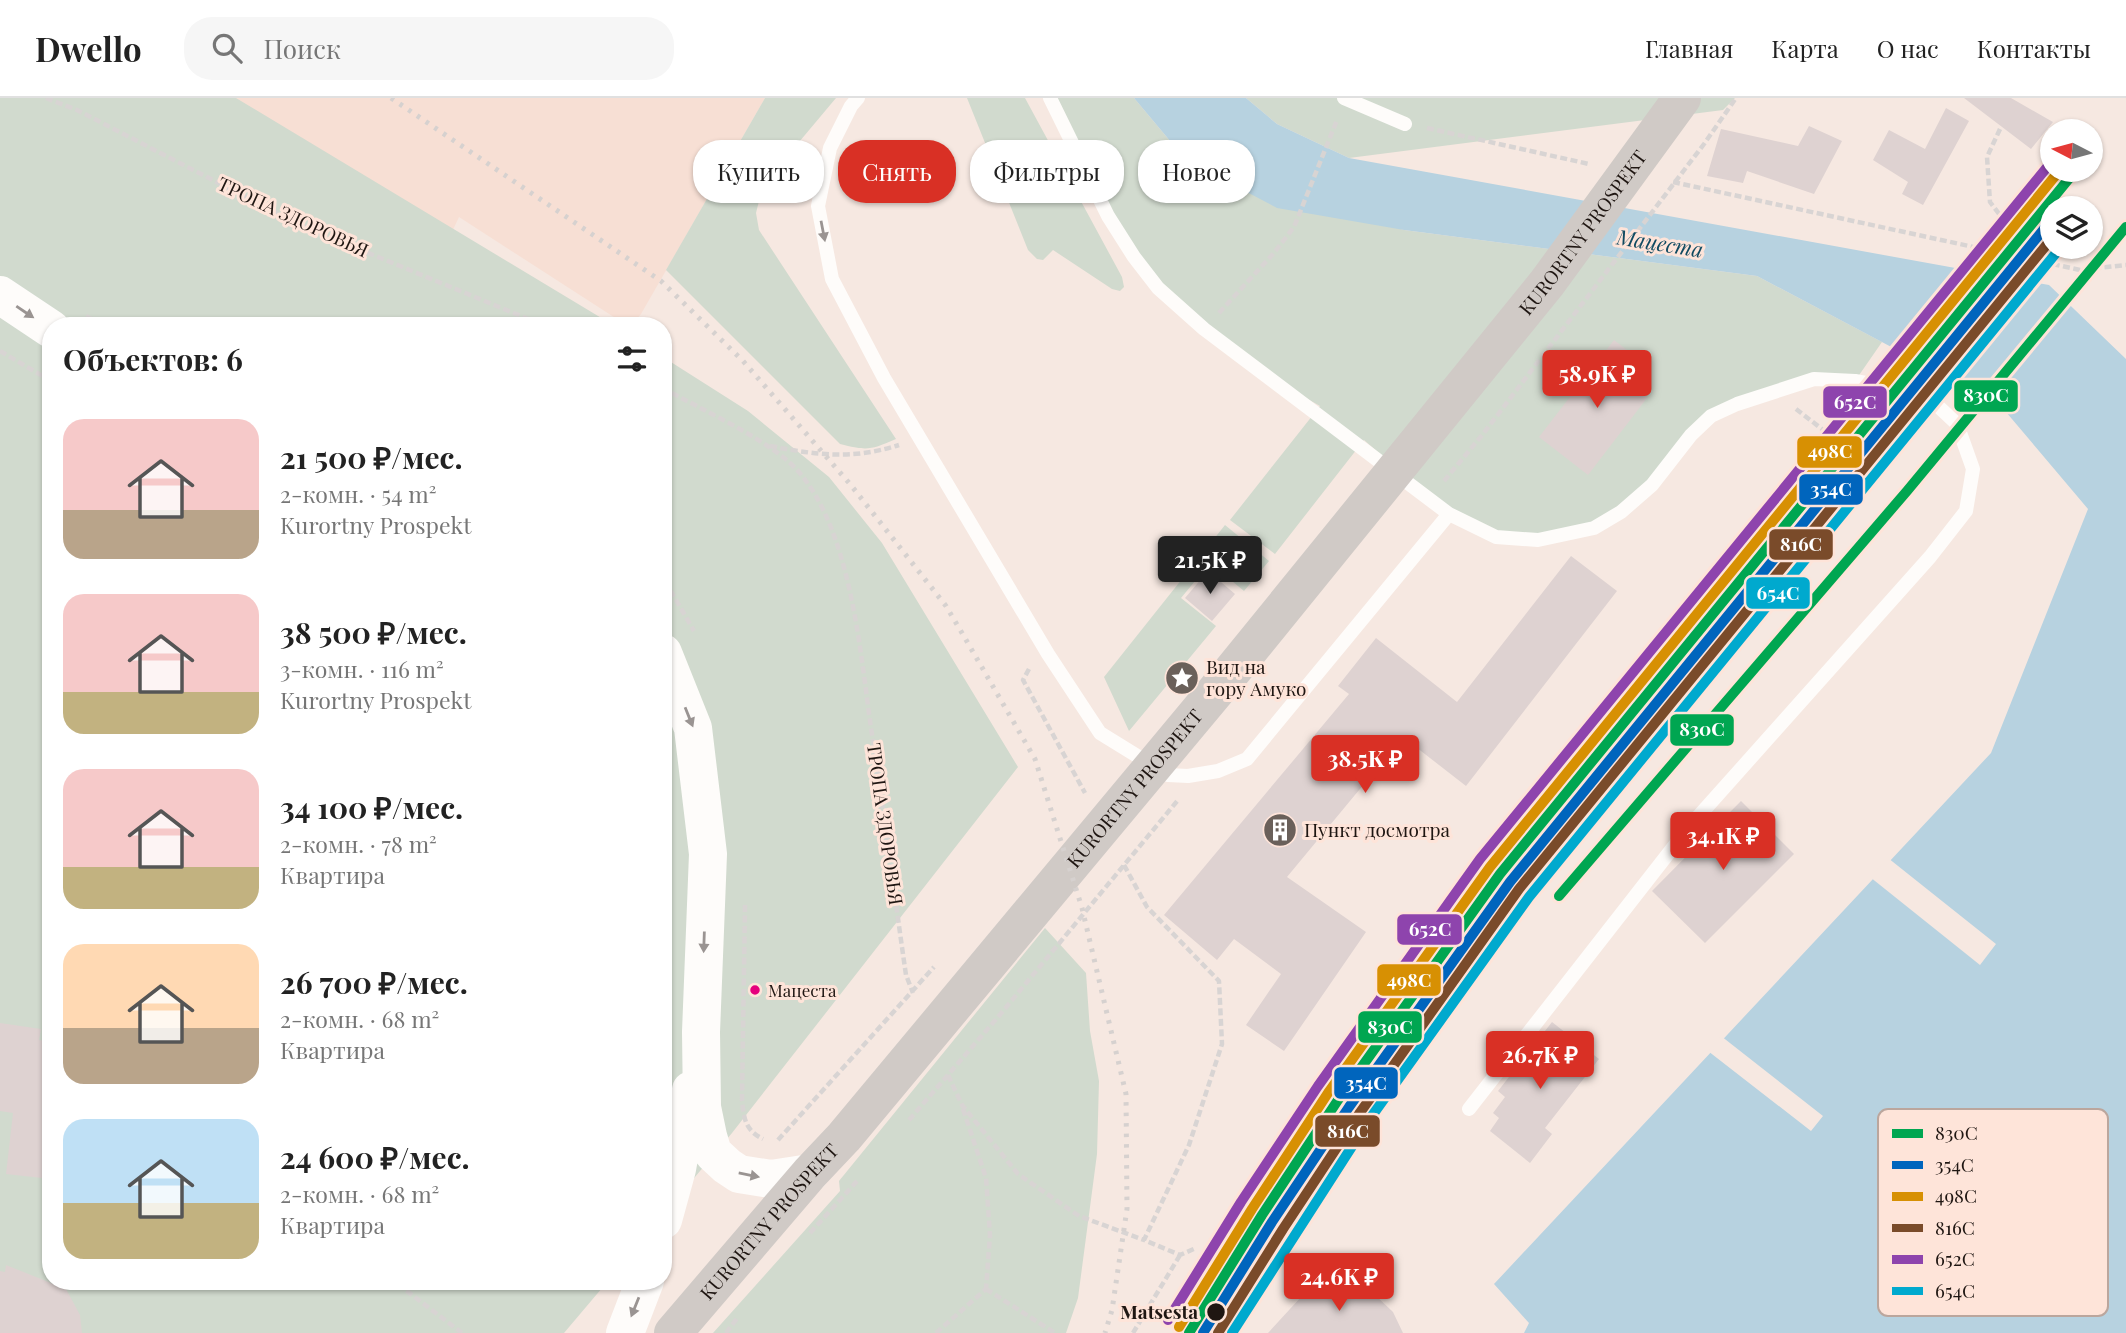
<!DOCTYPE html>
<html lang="ru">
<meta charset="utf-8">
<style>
body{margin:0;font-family:"Playfair Display",serif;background:#f6f6f6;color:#222;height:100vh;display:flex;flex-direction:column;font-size:26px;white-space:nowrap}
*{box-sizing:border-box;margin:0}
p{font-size:23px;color:#767676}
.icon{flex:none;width:38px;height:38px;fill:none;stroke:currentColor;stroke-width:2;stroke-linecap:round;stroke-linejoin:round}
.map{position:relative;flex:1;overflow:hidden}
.side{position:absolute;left:42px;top:219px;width:630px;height:973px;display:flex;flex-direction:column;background:#fff;border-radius:28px;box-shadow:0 2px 5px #0004}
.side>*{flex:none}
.hud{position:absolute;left:693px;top:42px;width:665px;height:63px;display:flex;gap:14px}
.needle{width:46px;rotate:276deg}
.tools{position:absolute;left:2040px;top:21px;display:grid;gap:14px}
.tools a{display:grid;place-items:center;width:63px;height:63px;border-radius:50%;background:#fff;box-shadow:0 2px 5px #0004;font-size:35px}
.price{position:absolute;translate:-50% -60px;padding:0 16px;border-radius:7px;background:#d93025;color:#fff;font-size:23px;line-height:46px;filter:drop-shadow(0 2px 4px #0008)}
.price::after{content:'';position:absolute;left:50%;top:42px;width:21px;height:16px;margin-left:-10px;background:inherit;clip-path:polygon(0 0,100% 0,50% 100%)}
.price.on{background:#222;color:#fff}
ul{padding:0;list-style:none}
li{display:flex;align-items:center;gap:21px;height:175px;padding:0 21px}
li span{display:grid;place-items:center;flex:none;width:196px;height:140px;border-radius:21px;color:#555}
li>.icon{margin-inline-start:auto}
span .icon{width:84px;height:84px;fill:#fffc;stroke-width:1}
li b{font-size:30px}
h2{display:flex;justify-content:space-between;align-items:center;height:84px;padding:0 21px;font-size:30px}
.chip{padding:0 24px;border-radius:28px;background:#fff;box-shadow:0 2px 5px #0004;font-size:24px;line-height:63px}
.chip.on{background:#d93025;color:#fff}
header{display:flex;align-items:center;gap:42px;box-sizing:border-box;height:98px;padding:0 35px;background:#fff;border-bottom:2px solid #e0e0e0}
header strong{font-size:33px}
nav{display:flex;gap:38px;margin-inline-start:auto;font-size:24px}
.search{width:490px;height:63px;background:#f6f6f6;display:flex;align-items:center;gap:18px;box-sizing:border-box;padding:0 24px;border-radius:28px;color:#767676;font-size:26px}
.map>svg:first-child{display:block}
.built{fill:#f7dfd4}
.green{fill:#d1dace}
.water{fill:#b7d2e0}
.pier{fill:#f6e8e1}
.building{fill:#ded2d1}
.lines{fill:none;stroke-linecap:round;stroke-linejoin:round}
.path{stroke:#d8d4d3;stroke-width:4.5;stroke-dasharray:7 3.5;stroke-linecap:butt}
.lane{stroke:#fefcfa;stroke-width:14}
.secondary{stroke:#fefcfa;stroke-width:38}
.primary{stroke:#d0cac6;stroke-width:38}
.rail{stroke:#d6d1cf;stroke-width:5;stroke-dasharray:3.5 7;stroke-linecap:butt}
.rail-1-casing{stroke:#fee4d9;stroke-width:16}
.rail-2-casing{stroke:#fee4d9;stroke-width:16}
.rail-3-casing{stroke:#fee4d9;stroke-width:16}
.rail-4-casing{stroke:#fee4d9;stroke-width:16}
.rail-5-casing{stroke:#fee4d9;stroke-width:16}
.rail-6-casing{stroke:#fee4d9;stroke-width:16}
.rail-1{stroke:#00a651;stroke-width:10}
.rail-2{stroke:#0065bd;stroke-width:10}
.rail-3{stroke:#d79003;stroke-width:10}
.rail-4{stroke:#7a4b2a;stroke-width:10}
.rail-5{stroke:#8e44ad;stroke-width:10}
.rail-6{stroke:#00a9ce;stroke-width:10}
.oneway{fill:#9a9492}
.bus-dot{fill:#e5007d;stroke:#fee4d9;stroke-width:2.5}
.stop-dot{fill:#1f1612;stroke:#fee4d9;stroke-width:2.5}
.labels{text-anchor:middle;stroke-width:6;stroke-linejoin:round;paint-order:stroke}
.bus-label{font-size:17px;fill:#1f1612;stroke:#fee4d9;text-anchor:start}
.street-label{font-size:19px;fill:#1f1612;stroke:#fee4d9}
.poi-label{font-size:19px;fill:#1f1612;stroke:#fee4d9;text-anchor:start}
.stop-label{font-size:19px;font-weight:bold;fill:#1f1612;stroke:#fee4d9;text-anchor:end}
.water-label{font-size:21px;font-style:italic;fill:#104a61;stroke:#fee4d9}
.key{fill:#fee4d9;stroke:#bba69d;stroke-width:2}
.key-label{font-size:19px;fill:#1f1612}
.line-badge{stroke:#fee4d9;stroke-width:2.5}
.badge-label{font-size:19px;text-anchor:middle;font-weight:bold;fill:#fff}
</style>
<header>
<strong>Dwello</strong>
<div class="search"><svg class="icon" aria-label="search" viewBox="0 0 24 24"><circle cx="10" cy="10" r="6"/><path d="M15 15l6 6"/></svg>Поиск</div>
<nav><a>Главная</a><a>Карта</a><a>О нас</a><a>Контакты</a></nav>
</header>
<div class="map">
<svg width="2126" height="1235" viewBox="0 0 2126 1235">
<rect width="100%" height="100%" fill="#f6e8e1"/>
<!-- built -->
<path class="built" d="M198 0H765L641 216 635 223 627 225 620 223 459 119 451 136Z"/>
<!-- green -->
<path class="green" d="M0 0H236L613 227 51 228V1183H608L564 1235H0Z
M765 0H836L763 87 756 115 759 132 896 341C870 352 868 353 840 346L666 172Z
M967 0H1025L1122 179 1124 189 1120 193 1112 191 1053 152 1043 162 1037 161 1028 152Z
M1053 0H1134L1186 62 1404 132 1757 178 1882 244 1855 283 1814 281 1711 318 1652 387 1594 430 1496 439 1449 416 1364 342 1275 456 1230 422 1320 308 1274 282 1204 231 1134 159Z
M1246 0H1735L1723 12 1349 60 1277 26Z
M663 259 748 313 829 379 882 445 1018 669 732 1035 663 1117Z
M1225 427 1269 463 1244 493 1210 465 1181 500 1216 528 1129 633 1104 579Z
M1045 830 1086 875 1090 933 1099 983 1097 1056 1078 1200 1066 1235H713L840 1093 839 1083Z"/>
<!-- water -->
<path class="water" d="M1134 0H1246L1277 26 1349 60 2049 187 2126 261V1235H1524L1529 1225 1494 1186 1991 655 2088 411 2006 314 1897 252 1757 178 1404 132 1277 110 1186 62Z"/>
<!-- pier -->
<path class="pier" d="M1888 760 1996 846 1980 867 1870 779Z
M1721 938 1823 1018 1811 1033 1708 953Z"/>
<!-- building -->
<path class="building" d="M1964 0H2011L2053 24 2031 51Z
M1946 10 1969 23 1923 107 1902 96 1908 84 1873 62 1889 32 1925 51Z
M1809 28 1842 43 1814 96 1747 73 1743 85 1707 78 1721 31 1798 48Z
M1614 242 1645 266 1630 286 1647 300 1588 377 1539 339Z
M1571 458 1617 493 1466 688 1403 639 1287 779 1366 834 1284 953 1246 927 1281 876 1234 841 1217 862 1164 817 1349 596 1338 588 1376 540 1457 604Z
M1208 473 1235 496 1212 523 1185 500Z
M1741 703 1794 756 1705 845 1652 793Z
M1552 924 1599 961 1545 1030 1552 1036 1530 1065 1490 1033 1499 1020 1493 1015 1505 999 1498 993Z
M0 925 41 931 39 942 51 944V1081L6 1076 13 1015 0 1013Z
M6 1167 66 1191 80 1217 82 1235H0V1173L5 1174Z
M1351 1187 1374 1196 1393 1214 1403 1235H1268L1301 1199 1325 1188Z"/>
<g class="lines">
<!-- path -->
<path class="path" d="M46 0 77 12 296 125 545 228
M1427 30 1589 66
M2000 31 1987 59 1990 104 2034 162
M1673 84 2080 172 2126 167
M1219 215 1273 156 1294 129 1337 22
M86 218 103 228
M0 253 51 283
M663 290C700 311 772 343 798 373 851 433 860 553 871 630 884 712 894 795 906 877L913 895
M1796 311 1831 338 1804 368
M770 348C817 357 852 362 899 347
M1444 383 1483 336 1704 46 1736 0
M663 485 672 495 694 533
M1029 571 1023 582 1085 695
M1124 767 1147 809 1219 883 1222 946 1189 1047 1144 1142 1180 1157 1196 1150
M745 807 742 1002C744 1021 745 1032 763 1041
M948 977 962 1007 1018 1076 1079 1118 1144 1142
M963 1011 986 1080 990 1137 986 1191
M909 1022 998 919 1178 702
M778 1042 934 869
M810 1135 858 1082
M388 1183 399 1187 462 1235
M986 1191 1055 1235
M726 1235 738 1219
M936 1235 986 1191
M1133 1235 1180 1157"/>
<!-- lane -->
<path class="lane" d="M858 0 851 8 830 50 818 108 832 181 884 280 1048 556 1100 635 1168 677 1188 678 1218 673 1247 661 1449 416
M1050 0 1108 118 1134 159 1158 190 1204 231 1449 416 1496 439 1538 442 1594 430 1621 414 1652 387 1691 337 1711 318 1737 306 1814 281 1855 283 1925 296 1957 326 1973 371 1966 413 1930 459 1689 729 1469 1011
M1344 0 1405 26"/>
<!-- secondary -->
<path class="secondary" d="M0 197 51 231
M663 555 693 630 708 756 701 934 702 1009 708 1038 713 1055 727 1068 739 1076 771 1081 810 1075
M663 1122 677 1071 691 992
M625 1235 645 1183"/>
<!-- primary -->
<path class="primary" id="s1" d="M673 1235 810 1075 844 1039 1215 594 1547 185 1682 0"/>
<!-- rail -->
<path class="rail" d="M391 0 661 183 743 263 850 386 946 508 962 535 1035 661 1082 810 1126 996 1127 1111 1112 1212 1105 1235"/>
<!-- rail-1 casing -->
<g class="rail-1-casing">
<path id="rail-1" d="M1559 798 1907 393 2126 129
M1189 1235 1262 1117 1338 1002 1500 776 2076 72"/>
</g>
<!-- rail-2 casing -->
<g class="rail-2-casing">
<path id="rail-2" d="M1203 1235 1272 1124 1349 1009 1510 784 2053 120"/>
</g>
<!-- rail-3 casing -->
<g class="rail-3-casing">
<path id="rail-3" d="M1179 1229 1252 1111 1328 995 1490 769 2060 72"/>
</g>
<!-- rail-4 casing -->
<g class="rail-4-casing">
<path id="rail-4" d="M1218 1235 1283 1131 1359 1016 1519 791 2053 139"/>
</g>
<!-- rail-5 casing -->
<g class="rail-5-casing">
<path id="rail-5" d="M1168 1222 1241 1104 1318 988 1480 761 2053 62"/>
</g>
<!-- rail-6 casing -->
<g class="rail-6-casing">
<path id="rail-6" d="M1232 1235 1369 1022 1529 799 2061 149"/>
</g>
<!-- rail-1 -->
<use href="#rail-1" class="rail-1"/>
<!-- rail-2 -->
<use href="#rail-2" class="rail-2"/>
<!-- rail-3 -->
<use href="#rail-3" class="rail-3"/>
<!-- rail-4 -->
<use href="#rail-4" class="rail-4"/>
<!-- rail-5 -->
<use href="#rail-5" class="rail-5"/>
<!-- rail-6 -->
<use href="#rail-6" class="rail-6"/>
</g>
<!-- one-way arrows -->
<defs><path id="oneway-solid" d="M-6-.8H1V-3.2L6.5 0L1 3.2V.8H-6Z" transform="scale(1.75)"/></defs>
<g class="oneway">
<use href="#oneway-solid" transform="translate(823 133) rotate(79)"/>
<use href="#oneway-solid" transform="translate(25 214) rotate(34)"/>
<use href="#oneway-solid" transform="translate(689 619) rotate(68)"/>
<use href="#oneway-solid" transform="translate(704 844) rotate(92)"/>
<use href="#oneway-solid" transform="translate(749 1077) rotate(11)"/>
<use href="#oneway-solid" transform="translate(635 1209) rotate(112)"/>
</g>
<!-- icons -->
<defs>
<g id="sight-disc" transform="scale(1.75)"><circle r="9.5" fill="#6a605a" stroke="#fee4d9"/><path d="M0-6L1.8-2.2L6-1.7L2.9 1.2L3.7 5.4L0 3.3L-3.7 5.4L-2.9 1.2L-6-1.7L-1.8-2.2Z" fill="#fff"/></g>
<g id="building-disc" transform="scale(1.75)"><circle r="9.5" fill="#6a605a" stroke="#fee4d9"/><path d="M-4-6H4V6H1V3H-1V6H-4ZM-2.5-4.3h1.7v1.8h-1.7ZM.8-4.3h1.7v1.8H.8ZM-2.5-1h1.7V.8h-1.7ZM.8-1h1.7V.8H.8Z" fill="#fff"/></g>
</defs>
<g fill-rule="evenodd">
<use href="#sight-disc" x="1182" y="580"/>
<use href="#building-disc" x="1280" y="732"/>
</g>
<!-- markers -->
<circle class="bus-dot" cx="755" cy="892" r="6"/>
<circle class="stop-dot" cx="1216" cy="1214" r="10"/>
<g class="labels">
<!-- bus labels -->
<g class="bus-label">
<text x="768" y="899">Мацеста</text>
</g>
<!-- street labels -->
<g class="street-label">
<text transform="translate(293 119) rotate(25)" y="7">ТРОПА ЗДОРОВЬЯ</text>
<text dy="7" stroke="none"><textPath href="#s1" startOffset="1428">KURORTNY PROSPEKT</textPath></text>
<text dy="7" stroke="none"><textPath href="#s1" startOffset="714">KURORTNY PROSPEKT</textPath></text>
<text transform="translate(885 726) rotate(82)" y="7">ТРОПА ЗДОРОВЬЯ</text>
<text dy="7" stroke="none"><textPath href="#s1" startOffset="147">KURORTNY PROSPEKT</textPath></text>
</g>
<!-- poi labels -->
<g class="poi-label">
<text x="1206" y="576">Вид на<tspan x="1206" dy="22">гору Амуко</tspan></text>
<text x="1304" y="739">Пункт досмотра</text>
</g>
<!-- stop labels -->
<g class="stop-label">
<text x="1198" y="1221">Matsesta</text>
</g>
<!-- water labels -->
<g class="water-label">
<text transform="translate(1660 146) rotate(9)" y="7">Мацеста</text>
</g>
</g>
<!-- legend -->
<rect x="1878" y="1011" width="230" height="207" rx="10" class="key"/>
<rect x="1892" y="1031" width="31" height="9" fill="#00a651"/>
<rect x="1892" y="1063" width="31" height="8" fill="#0065bd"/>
<rect x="1892" y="1094" width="31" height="9" fill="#d79003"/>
<rect x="1892" y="1126" width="31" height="8" fill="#7a4b2a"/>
<rect x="1892" y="1157" width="31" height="9" fill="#8e44ad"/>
<rect x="1892" y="1189" width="31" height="8" fill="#00a9ce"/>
<g class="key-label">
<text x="1935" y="1042">830С</text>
<text x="1935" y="1074">354С</text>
<text x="1935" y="1105">498С</text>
<text x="1935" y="1137">816С</text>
<text x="1935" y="1168">652С</text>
<text x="1935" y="1200">654С</text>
</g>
<g class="line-badge">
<rect x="1953" y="281" width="66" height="34" rx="7" fill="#00a651"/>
<rect x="1822" y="287" width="66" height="34" rx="7" fill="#8e44ad"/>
<rect x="1796" y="337" width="67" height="34" rx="7" fill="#d79003"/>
<rect x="1798" y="375" width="66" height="33" rx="7" fill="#0065bd"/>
<rect x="1768" y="430" width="66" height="33" rx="7" fill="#7a4b2a"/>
<rect x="1745" y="478" width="66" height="34" rx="7" fill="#00a9ce"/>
<rect x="1669" y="615" width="66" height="34" rx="7" fill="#00a651"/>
<rect x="1396" y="815" width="67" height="33" rx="7" fill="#8e44ad"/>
<rect x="1376" y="865" width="66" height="34" rx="7" fill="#d79003"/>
<rect x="1357" y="912" width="66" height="34" rx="7" fill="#00a651"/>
<rect x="1333" y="968" width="66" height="34" rx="7" fill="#0065bd"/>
<rect x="1314" y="1016" width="67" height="34" rx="7" fill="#7a4b2a"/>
</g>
<g class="badge-label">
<text x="1986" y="304">830С</text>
<text x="1855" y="311">652С</text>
<text x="1830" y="360">498С</text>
<text x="1831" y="398">354С</text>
<text x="1801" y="453">816С</text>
<text x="1778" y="502">654С</text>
<text x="1702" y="638">830С</text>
<text x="1430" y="838">652С</text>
<text x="1409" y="889">498С</text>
<text x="1390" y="936">830С</text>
<text x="1366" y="992">354С</text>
<text x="1348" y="1040">816С</text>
</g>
</svg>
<div class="tools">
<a><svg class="needle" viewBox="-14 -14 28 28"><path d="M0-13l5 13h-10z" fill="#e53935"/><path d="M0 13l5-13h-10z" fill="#767676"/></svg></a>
<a><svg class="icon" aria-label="layers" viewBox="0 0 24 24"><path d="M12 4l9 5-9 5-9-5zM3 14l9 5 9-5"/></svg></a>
</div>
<b class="price" style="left:1597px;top:312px">58.9K ₽</b>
<b class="price on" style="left:1210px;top:498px">21.5K ₽</b>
<b class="price" style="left:1365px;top:697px">38.5K ₽</b>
<b class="price" style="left:1723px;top:774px">34.1K ₽</b>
<b class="price" style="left:1540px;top:993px">26.7K ₽</b>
<b class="price" style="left:1339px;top:1215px">24.6K ₽</b>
<div class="hud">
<a class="chip">Купить</a>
<a class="chip on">Снять</a>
<a class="chip">Фильтры</a>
<a class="chip">Новое</a>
</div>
<section class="side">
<h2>Объектов: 6<svg class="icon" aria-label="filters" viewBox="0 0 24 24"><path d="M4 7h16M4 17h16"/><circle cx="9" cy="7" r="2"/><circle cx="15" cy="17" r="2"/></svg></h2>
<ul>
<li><span style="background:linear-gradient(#f6c9c9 65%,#b9a48a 0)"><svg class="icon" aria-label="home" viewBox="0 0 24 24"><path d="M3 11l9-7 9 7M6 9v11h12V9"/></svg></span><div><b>21 500 ₽/мес.</b><p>2-комн. · 54 m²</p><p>Kurortny Prospekt</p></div></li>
<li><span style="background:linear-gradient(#f6c9c9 70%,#c2b280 0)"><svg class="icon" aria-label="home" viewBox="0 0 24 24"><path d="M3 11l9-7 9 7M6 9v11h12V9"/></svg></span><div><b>38 500 ₽/мес.</b><p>3-комн. · 116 m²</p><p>Kurortny Prospekt</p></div></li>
<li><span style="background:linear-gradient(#f6c9c9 70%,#c2b280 0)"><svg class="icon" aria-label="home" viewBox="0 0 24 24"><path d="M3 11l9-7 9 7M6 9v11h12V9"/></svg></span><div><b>34 100 ₽/мес.</b><p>2-комн. · 78 m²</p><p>Квартира</p></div></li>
<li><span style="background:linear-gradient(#ffd9b3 60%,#b9a48a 0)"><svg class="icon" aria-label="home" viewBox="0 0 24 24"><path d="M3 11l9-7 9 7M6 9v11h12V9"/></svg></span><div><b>26 700 ₽/мес.</b><p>2-комн. · 68 m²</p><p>Квартира</p></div></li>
<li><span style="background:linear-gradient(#bfe0f5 60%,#c2b280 0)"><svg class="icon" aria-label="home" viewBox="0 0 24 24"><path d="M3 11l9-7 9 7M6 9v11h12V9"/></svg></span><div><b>24 600 ₽/мес.</b><p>2-комн. · 68 m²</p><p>Квартира</p></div></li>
</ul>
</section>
</div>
